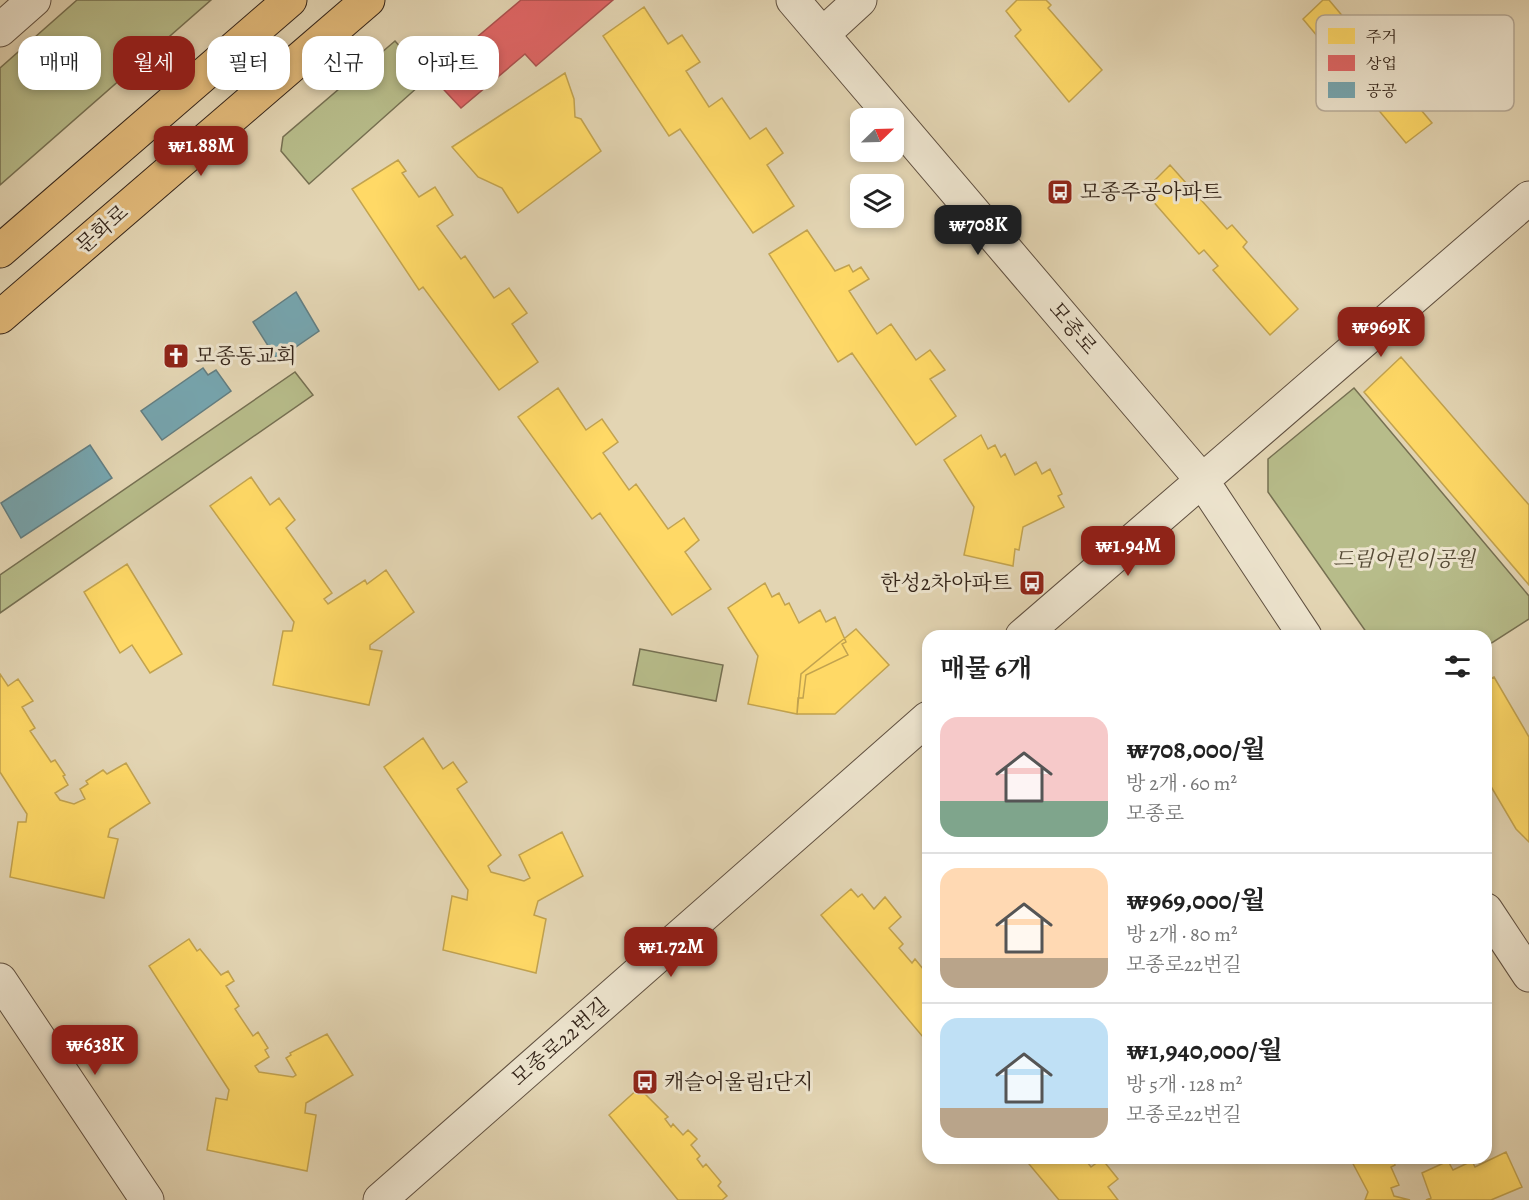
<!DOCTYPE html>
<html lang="ko">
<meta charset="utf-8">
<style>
body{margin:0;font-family:Alegreya,"Noto Serif KR",serif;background:#f2f2f2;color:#222;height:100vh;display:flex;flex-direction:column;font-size:22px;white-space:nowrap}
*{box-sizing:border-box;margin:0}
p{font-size:20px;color:#767676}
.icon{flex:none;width:33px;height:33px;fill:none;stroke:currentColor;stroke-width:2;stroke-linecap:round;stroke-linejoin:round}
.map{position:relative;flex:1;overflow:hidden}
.details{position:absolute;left:922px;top:630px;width:570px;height:534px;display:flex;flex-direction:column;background:#fff;border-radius:18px;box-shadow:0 3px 9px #0003}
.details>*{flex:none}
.top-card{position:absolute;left:18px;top:36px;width:570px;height:54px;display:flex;gap:12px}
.needle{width:39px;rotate:67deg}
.fabs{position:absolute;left:850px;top:108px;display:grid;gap:12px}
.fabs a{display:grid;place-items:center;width:54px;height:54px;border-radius:12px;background:#fff;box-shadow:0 3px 9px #0003;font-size:30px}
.price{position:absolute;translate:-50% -51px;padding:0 14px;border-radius:12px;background:#8f2418;color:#fff;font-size:20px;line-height:39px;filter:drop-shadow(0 2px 3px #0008)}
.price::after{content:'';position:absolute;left:50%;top:36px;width:18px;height:14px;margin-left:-9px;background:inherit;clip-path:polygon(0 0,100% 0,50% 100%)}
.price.current{background:#222;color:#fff}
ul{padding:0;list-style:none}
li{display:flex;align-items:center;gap:18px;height:150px;padding:0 18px}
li+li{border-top:2px solid #e0e0e0}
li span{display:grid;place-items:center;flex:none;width:168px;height:120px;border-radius:18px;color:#555}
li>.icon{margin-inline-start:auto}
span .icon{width:72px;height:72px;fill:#fffc;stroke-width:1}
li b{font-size:26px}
h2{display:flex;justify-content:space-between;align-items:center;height:72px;padding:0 18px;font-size:26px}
.chip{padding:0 21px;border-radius:18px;background:#fff;box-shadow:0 3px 9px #0003;font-size:21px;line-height:54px}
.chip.current{background:#8f2418;color:#fff}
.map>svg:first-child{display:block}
.green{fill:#b7bc8a;stroke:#767052;stroke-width:1.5}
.homes{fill:#ffd966;stroke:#c2a34f;stroke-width:1.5}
.shops{fill:#e06666;stroke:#ac524f;stroke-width:1.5}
.public{fill:#76a5af;stroke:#627e82;stroke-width:1.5}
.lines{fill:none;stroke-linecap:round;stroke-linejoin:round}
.minor-casing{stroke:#605040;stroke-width:35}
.major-casing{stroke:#342419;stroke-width:35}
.minor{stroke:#ede4ce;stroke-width:33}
.major{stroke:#e2ba7a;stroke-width:33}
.labels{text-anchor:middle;stroke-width:6;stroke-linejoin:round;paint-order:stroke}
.poi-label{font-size:21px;fill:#342419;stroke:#ede4ce;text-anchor:start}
.street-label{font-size:21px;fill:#342419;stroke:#ede4ce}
.park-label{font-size:21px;font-style:italic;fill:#554a35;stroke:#ede4ce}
.key{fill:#ede4ce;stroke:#b6aa98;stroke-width:1.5}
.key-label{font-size:16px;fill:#342419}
</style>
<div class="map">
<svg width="1529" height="1200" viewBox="0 0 1529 1200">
<rect width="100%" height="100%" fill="#e3d5b3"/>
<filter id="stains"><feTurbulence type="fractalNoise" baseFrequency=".00333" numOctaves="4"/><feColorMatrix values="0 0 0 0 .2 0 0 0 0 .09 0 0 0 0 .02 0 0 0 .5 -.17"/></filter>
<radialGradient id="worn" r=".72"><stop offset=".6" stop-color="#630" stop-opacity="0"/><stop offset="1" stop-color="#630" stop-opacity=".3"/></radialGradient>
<!-- green -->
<path class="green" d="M77 0H211L0 185V68Z
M395 41 428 78 309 184 281 151 283 137Z
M295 372 313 395 0 613V575Z
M1354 388 1529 596V619L1487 646 1486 636H1369L1268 492V459Z
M640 649 723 665 716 701 633 685Z"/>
<!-- homes -->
<path class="homes" d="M1017 0H1046L1051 5 1048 8 1102 70 1069 102 1015 36 1021 30 1006 11Z
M1323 0H1329L1382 63 1387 57 1401 73 1394 78 1432 123 1406 143 1371 101 1377 94 1364 79 1358 85 1303 19Z
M644 7 668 44 682 35 700 62 686 71 709 107 722 98 750 139 766 128 783 153 767 165 794 206 753 233 680 129 669 136 603 36Z
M565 73 574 99 575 117 581 119 601 151 518 213 502 188 478 177 452 147Z
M398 160 406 171 402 173 419 197 435 187 453 215 437 226 461 259 465 256 494 298 509 288 527 313 512 324 538 362 499 390 423 287 419 290 352 189Z
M1170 165 1227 229 1232 225 1247 242 1243 247 1298 309 1270 335 1213 270 1218 266 1204 250 1199 254 1144 191Z
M807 230 835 271 849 265 853 272 861 267 869 279 849 291 877 334 891 324 916 360 930 350 945 370 930 379 956 416 916 445 852 353 838 362 769 254Z
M1401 357 1529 505V585L1364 392Z
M558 388 586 430 602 419 618 442 603 453 629 490 636 484 668 529 684 518 699 540 685 552 711 589 672 615 600 513 592 519 518 417Z
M981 435 988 449 995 445 1001 457 1005 454 1015 475 1036 462 1042 474 1050 469 1062 494 1058 496 1064 507 1023 527 1019 550 1015 549 1013 566 964 555 974 507 944 460Z
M251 477 270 505 279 498 295 520 286 528 332 593 324 599 328 604 365 580 367 584 386 570 414 612 370 645V649L382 651 369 705 273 685 283 631H292L294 622 210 506Z
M127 564 182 654 150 673 132 645 120 653 84 592Z
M765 583 772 597 779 593 785 605 789 603 799 623 820 610 826 622 835 617 846 642 842 644 848 655 806 675 803 698H798L797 714 748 704 758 656 728 608Z
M856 629 889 665 835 714H797L801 674Z
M0 674 8 686 18 679 33 701 22 707 35 728 30 731 51 762 55 760 65 775 63 776 68 785 55 793 60 800 74 804 85 799 80 789 88 784 86 781 103 770 107 774 126 763 150 803 110 829 108 837 118 839 104 898 10 877 18 822H26L27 814 0 772Z
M1494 677 1529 737V842L1516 829 1486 778V681Z
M423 738 443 769 453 762 467 782 457 789 501 855 488 866 491 872 524 881 530 878 519 855 562 832 583 876 538 901 534 915 546 919 536 973 443 950 452 896 467 900 468 890 384 767Z
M851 889 858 897 862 894 874 909 885 897 901 917 889 928 903 944 899 948 912 963 915 959 928 975V1043L821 915Z
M189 939 197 951 200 949 221 975 228 971 234 981 226 986 239 1006 235 1009 253 1036 258 1032 268 1048 265 1050 269 1057 255 1066 259 1072 293 1077 296 1075 286 1058 291 1055 290 1053 327 1034 353 1075 306 1103 305 1113 316 1115 307 1171 207 1150 216 1098 227 1100 229 1090 149 966Z
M639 1088 668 1117 665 1119 671 1127 673 1124 683 1135 688 1130 697 1139 691 1145 700 1156 697 1159 703 1167 706 1164 721 1182 718 1186 727 1196 722 1200H678L609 1115Z
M1506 1152 1522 1187 1491 1200H1426L1431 1198 1422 1173 1448 1161 1453 1170 1472 1161 1475 1167Z
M1024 1158H1084L1091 1167 1102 1159 1118 1179 1108 1187 1118 1200H1059Z
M1350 1158H1393L1395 1165 1391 1167 1399 1185 1391 1188 1394 1196 1410 1200H1365L1368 1192Z"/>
<!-- shops -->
<path class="shops" d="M521 0H613L536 66 525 54 461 108 431 76Z"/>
<!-- public -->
<path class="public" d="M296 292 319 331 277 360 253 322Z
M203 368 208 375 216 370 231 391 162 440 141 411Z
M90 445 112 478 21 538 1 503Z"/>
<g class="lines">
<!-- minor casing -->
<g class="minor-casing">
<path id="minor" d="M793 0 1201 479 1305 636
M0 30 34 0
M823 34 860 0
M1022 636 1529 198
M1486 910 1529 975
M0 980 147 1200
M380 1200 928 718"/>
</g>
<!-- major casing -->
<g class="major-casing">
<path id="major" d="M0 251 290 0
M0 317 368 0"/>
</g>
<!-- minor -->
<use href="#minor" class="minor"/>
<!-- major -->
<use href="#major" class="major"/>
</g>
<!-- icons -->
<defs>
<g id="bus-square" transform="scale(1.35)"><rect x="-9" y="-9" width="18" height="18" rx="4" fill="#8f2418" stroke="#ede4ce"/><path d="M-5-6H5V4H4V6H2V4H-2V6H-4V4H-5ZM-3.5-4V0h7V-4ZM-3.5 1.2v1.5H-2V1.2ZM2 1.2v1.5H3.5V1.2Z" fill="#fff"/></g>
<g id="church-square" transform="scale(1.35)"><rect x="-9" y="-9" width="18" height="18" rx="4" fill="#8f2418" stroke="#ede4ce"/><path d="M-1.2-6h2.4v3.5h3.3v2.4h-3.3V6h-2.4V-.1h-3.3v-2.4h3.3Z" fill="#fff"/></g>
</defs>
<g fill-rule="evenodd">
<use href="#bus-square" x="1060" y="192"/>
<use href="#church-square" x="176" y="356"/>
<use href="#bus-square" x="1032" y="583"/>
<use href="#bus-square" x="645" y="1082"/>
</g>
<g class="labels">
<!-- poi labels -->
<g class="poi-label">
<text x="1080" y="199">모종주공아파트</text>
<text x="195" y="363">모종동교회</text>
<text x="1012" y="590" text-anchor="end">한성2차아파트</text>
<text x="664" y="1089">캐슬어울림1단지</text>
</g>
<!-- street labels -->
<g class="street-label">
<text transform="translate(102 229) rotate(-41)" y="7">문화로</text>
<text transform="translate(1073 328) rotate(50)" y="7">모종로</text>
<text transform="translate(560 1042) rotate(-41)" y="7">모종로22번길</text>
</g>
<!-- park labels -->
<g class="park-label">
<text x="1404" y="566">드림어린이공원</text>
</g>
</g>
<!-- legend -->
<rect x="1316" y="15" width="198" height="96" rx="9" class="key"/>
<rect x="1328" y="28" width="27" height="16" fill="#ffd966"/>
<rect x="1328" y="55" width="27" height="16" fill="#e06666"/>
<rect x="1328" y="82" width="27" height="16" fill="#76a5af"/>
<g class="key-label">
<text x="1366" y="42">주거</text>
<text x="1366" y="69">상업</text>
<text x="1366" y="96">공공</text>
</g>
<rect width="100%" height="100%" filter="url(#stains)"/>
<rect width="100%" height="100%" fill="url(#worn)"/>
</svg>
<div class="fabs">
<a><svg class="needle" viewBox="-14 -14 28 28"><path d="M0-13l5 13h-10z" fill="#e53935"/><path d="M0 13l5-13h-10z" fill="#767676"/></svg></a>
<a><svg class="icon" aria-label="layers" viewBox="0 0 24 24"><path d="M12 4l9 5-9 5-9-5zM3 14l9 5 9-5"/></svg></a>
</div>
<b class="price" style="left:201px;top:177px">₩1.88M</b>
<b class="price current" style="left:978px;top:256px">₩708K</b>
<b class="price" style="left:1381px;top:358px">₩969K</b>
<b class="price" style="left:1128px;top:577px">₩1.94M</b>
<b class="price" style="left:671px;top:978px">₩1.72M</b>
<b class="price" style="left:95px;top:1076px">₩638K</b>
<div class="top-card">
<a class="chip">매매</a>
<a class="chip current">월세</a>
<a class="chip">필터</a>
<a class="chip">신규</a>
<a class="chip">아파트</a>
</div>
<section class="details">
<h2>매물 6개<svg class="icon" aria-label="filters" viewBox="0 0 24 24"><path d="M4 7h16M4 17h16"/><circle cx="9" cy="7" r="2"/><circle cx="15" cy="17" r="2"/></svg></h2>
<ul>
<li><span style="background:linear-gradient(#f6c9c9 70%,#7fa58c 0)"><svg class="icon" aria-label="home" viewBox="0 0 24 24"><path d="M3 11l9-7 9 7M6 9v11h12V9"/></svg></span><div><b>₩708,000/월</b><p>방 2개 · 60 m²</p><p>모종로</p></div></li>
<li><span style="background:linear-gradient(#ffd9b3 75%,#b9a48a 0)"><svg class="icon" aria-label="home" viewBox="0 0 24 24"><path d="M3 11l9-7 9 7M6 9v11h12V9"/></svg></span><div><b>₩969,000/월</b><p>방 2개 · 80 m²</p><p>모종로22번길</p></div></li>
<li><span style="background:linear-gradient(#bfe0f5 75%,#b9a48a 0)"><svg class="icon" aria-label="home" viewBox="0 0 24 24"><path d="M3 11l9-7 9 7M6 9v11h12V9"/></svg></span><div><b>₩1,940,000/월</b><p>방 5개 · 128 m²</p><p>모종로22번길</p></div></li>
</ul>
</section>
</div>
